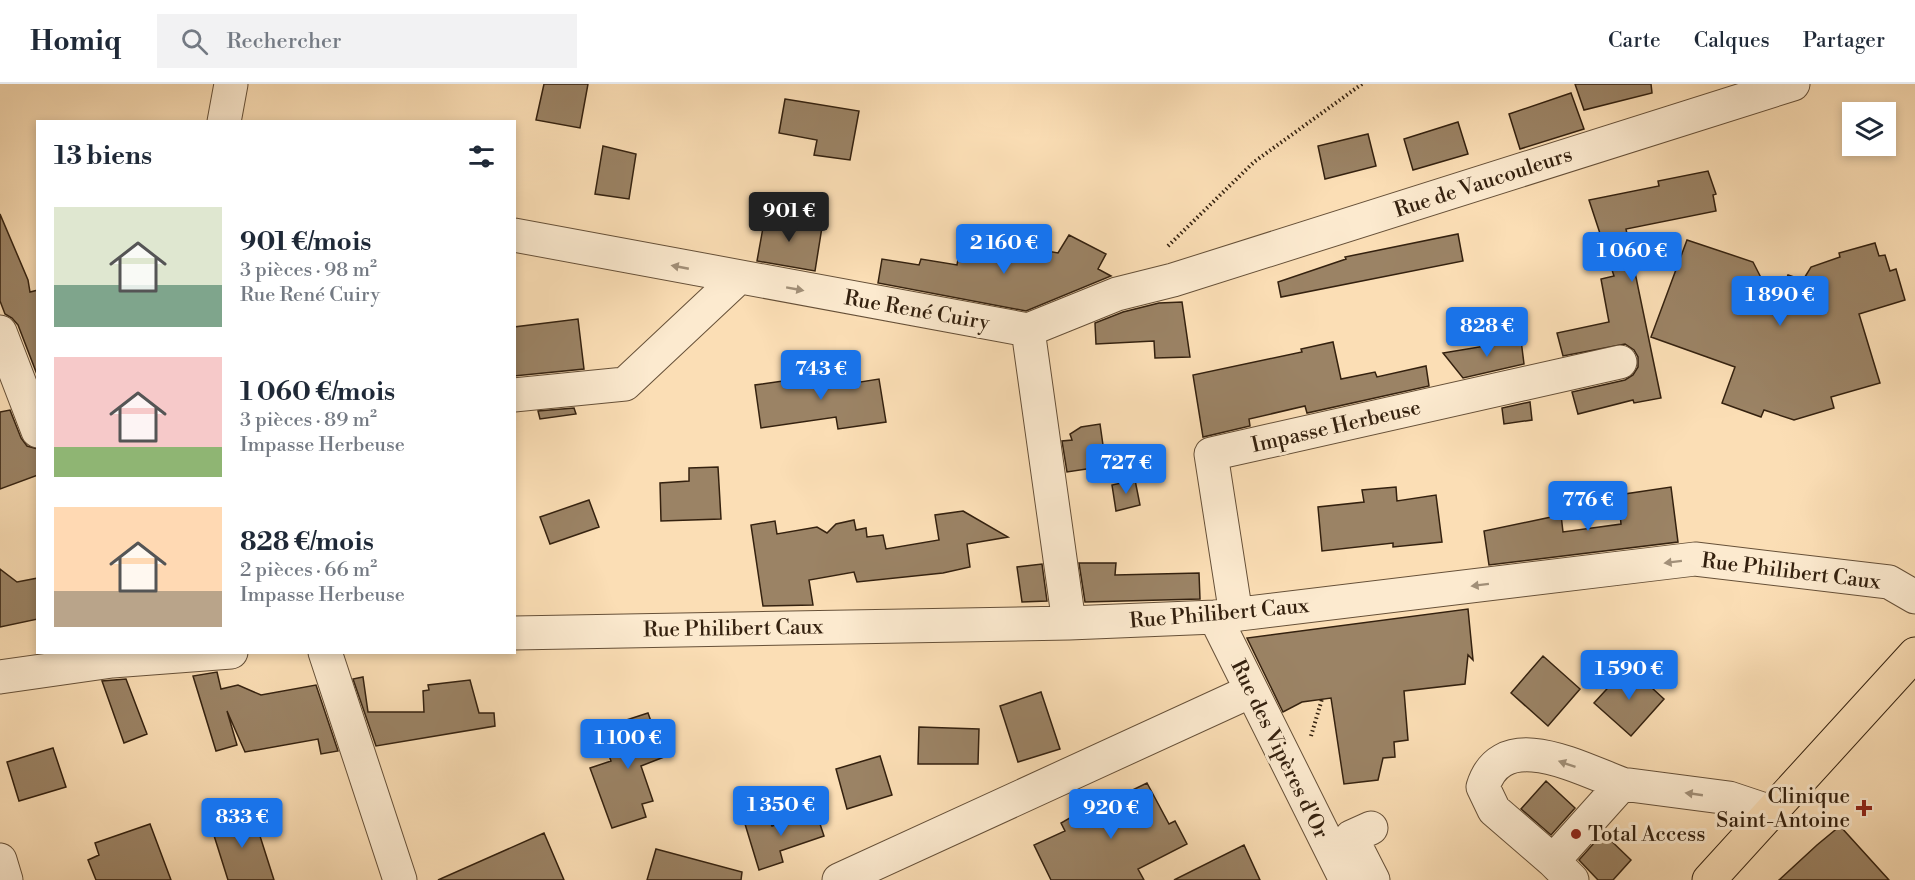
<!DOCTYPE html>
<html lang="fr">
<meta charset="utf-8">
<style>
body{margin:0;font-family:"Libre Bodoni",serif;background:#f2f2f3;color:#1f2937;height:100vh;display:flex;flex-direction:column;font-size:22px;white-space:nowrap}
*{box-sizing:border-box;margin:0}
p{font-size:20px;color:#747a83}
.icon{flex:none;width:33px;height:33px;fill:none;stroke:currentColor;stroke-width:2;stroke-linecap:round;stroke-linejoin:round}
.map{position:relative;flex:1;overflow:hidden}
.panel{position:absolute;left:36px;top:36px;width:480px;height:534px;display:flex;flex-direction:column;background:#fff;border-radius:0px;box-shadow:0 3px 9px #0003}
.panel>*{flex:none}
.buttons{position:absolute;left:1842px;top:18px;display:grid;gap:12px}
.buttons a{display:grid;place-items:center;width:54px;height:54px;border-radius:0px;background:#fff;box-shadow:0 3px 9px #0003;font-size:30px}
.price{position:absolute;translate:-50% -51px;padding:0 14px;border-radius:6px;background:#1a73e8;color:#fff;font-size:20px;line-height:39px;filter:drop-shadow(0 2px 3px #0008)}
.price::after{content:'';position:absolute;left:50%;top:36px;width:18px;height:14px;margin-left:-9px;background:inherit;clip-path:polygon(0 0,100% 0,50% 100%)}
.price.current{background:#222;color:#fff}
ul{padding:0;list-style:none}
li{display:flex;align-items:center;gap:18px;height:150px;padding:0 18px}
li span{display:grid;place-items:center;flex:none;width:168px;height:120px;border-radius:0px;color:#555}
li>.icon{margin-inline-start:auto}
span .icon{width:72px;height:72px;fill:#fffc;stroke-width:1}
li b{font-size:26px}
h2{display:flex;justify-content:space-between;align-items:center;height:72px;padding:0 18px;font-size:26px}
header{display:flex;align-items:center;gap:36px;box-sizing:border-box;height:84px;padding:0 30px;background:#fff;border-bottom:2px solid #e0e1e3}
header strong{font-size:28px}
nav{display:flex;gap:33px;margin-inline-start:auto;font-size:21px}
.search{width:420px;height:54px;background:#f2f2f3;display:flex;align-items:center;gap:15px;box-sizing:border-box;padding:0 21px;border-radius:0px;color:#747a83;font-size:22px}
.map>svg:first-child{display:block}
.building{fill:#9b8365;stroke:#34210f;stroke-width:1.5}
.lines{fill:none;stroke-linecap:round;stroke-linejoin:round}
.minor-casing{stroke:#665038;stroke-width:35}
.major-casing{stroke:#34210f;stroke-width:35}
.path{stroke:#34210f;stroke-width:4;stroke-dasharray:1.5 3;stroke-linecap:butt}
.minor{stroke:#fceacf;stroke-width:33}
.major{stroke:#fbdeb5;stroke-width:33}
.oneway{fill:#a29079}
.poi-dot{fill:#8f2418;stroke:#fceacf;stroke-width:2}
.labels{text-anchor:middle;stroke-width:6;stroke-linejoin:round;paint-order:stroke}
.street-label{font-size:21px;fill:#34210f;stroke:#fceacf}
.poi-label{font-size:21px;fill:#34210f;stroke:#fceacf;text-anchor:end}
</style>
<header>
<strong>Homiq</strong>
<div class="search"><svg class="icon" aria-label="search" viewBox="0 0 24 24"><circle cx="10" cy="10" r="6"/><path d="M15 15l6 6"/></svg>Rechercher</div>
<nav><a>Carte</a><a>Calques</a><a>Partager</a></nav>
</header>
<div class="map">
<svg width="1915" height="796" viewBox="0 0 1915 796">
<rect width="100%" height="100%" fill="#fbdeb5"/>
<filter id="stains"><feTurbulence type="fractalNoise" baseFrequency=".00333" numOctaves="4"/><feColorMatrix values="0 0 0 0 .2 0 0 0 0 .09 0 0 0 0 .02 0 0 0 .5 -.17"/></filter>
<radialGradient id="worn" r=".72"><stop offset=".6" stop-color="#630" stop-opacity="0"/><stop offset="1" stop-color="#630" stop-opacity=".3"/></radialGradient>
<!-- building -->
<path class="building" d="M544 0H588L580 44 536 36Z
M1575 0H1651L1652 9 1584 26Z
M1571 9 1584 45 1520 65 1509 30Z
M785 15 859 27 850 76 814 71 817 56 779 49Z
M1458 38 1468 70 1413 86 1404 55Z
M1368 50 1376 82 1325 95 1318 62Z
M603 62 636 70 629 115 595 110Z
M1708 87 1716 110 1713 111 1716 127 1626 145 1661 314 1634 319 1633 316 1578 330 1572 308 1625 296 1633 291 1638 283V273L1634 266 1625 260 1563 272 1557 249 1609 238 1601 195 1614 192 1589 116 1659 102 1658 97Z
M766 127 790 132 789 137 822 143 815 187 757 177Z
M0 130 28 196 30 208 38 206V293L18 241 12 234 5 230 0 217Z
M1458 150 1463 177 1281 213 1278 198 1346 175 1345 173Z
M1069 151 1106 170 1098 185 1111 192 1026 227 878 199 882 175 919 181 921 175 957 181 959 170 1003 178 1007 160 1058 169Z
M1687 156 1753 178 1775 221 1788 191 1803 196 1811 183 1840 173 1839 169 1875 159 1879 172 1885 171 1890 187 1896 185 1905 216 1859 230 1880 299 1831 313 1834 324 1794 336 1764 326 1761 333 1722 319 1735 283 1651 253Z
M1182 218 1190 273 1155 274 1154 257 1096 260 1095 239 1123 228 1159 219Z
M578 235 584 285 514 292V243Z
M1521 256 1524 280 1463 294 1443 269Z
M1333 258 1341 295 1375 288 1377 293 1426 282 1429 302 1307 329 1305 322 1249 335 1250 342 1203 353 1193 291 1302 268 1301 265Z
M846 288 848 300 879 295 886 338 838 345 836 333 761 344 755 301Z
M1530 318 1532 336 1504 340 1502 324Z
M574 324 576 330 540 335 538 327Z
M10 326 21 354 27 362 38 365V391L0 405V328Z
M1100 340 1106 382 1067 388 1062 357 1072 356 1070 350 1081 343Z
M718 383 721 435 661 437 660 399 689 397V384Z
M1135 396 1140 421 1116 427 1112 401Z
M1396 403 1397 417 1436 411 1442 458 1393 463V459L1322 467 1318 423 1364 418 1362 406Z
M1671 403 1678 458 1489 481 1484 447 1561 431 1563 448 1621 440 1618 411Z
M589 416 599 443 550 460 540 433Z
M963 427 1008 453 967 460 970 483 943 489 857 498 854 488 809 496 813 521 763 522 751 441 775 437 777 450 817 443 827 449 836 440 854 436 856 446 866 444 867 453 883 451 886 465 939 456 935 431Z
M1079 479H1116L1115 491 1199 489 1200 515 1085 518Z
M1042 480 1047 517 1022 518 1017 483Z
M0 485 17 498 38 494V535L0 543Z
M1468 525 1473 576 1468 571 1465 600 1404 607 1408 656 1394 658 1395 673 1383 674 1378 696 1344 700 1331 614 1302 618 1283 628 1247 554Z
M1543 572 1580 605 1548 642 1511 609Z
M1628 582 1664 615 1631 652 1594 619Z
M217 588 221 605 238 601 261 611 316 601 338 667 321 670 318 655 245 668 227 627 237 661 216 667 193 592Z
M363 593 368 628H424L423 607 429 606 428 601 470 596 479 629H494L495 642 376 662 353 595Z
M126 595 147 650 124 659 102 597Z
M1041 608 1060 665 1018 678 1000 622Z
M648 629 664 673 641 682 653 717 642 720 646 733 612 744 590 684 611 677 605 661 616 656 611 641Z
M919 643 979 645 978 680H918Z
M53 664 66 703 19 717 7 678Z
M880 672 892 711 847 725 836 685Z
M1546 697 1575 724 1551 751 1521 725Z
M1147 699 1169 740 1175 737 1187 760 1138 785 1144 796H1051L1034 761 1065 747 1061 739 1113 709 1116 714Z
M252 727 274 796H228L211 742Z
M816 728 824 752 780 767 783 778 759 786 745 740 768 733 772 742Z
M150 740 171 796H96L88 776 99 771 95 759Z
M1840 742 1889 796H1779L1817 761Z
M544 749 564 796H438Z
M1603 749 1631 776 1613 796H1598L1579 776Z
M1244 761 1260 796H1174Z
M656 765 742 788 741 796H647Z"/>
<g class="lines">
<!-- minor casing -->
<g class="minor-casing">
<path id="minor" d="M224 38 231 0
M514 151 1028 246
M1028 246 1117 210 1173 196 1793 0
M1028 246 1069 539
M0 248 38 347
M514 311 625 300 738 194
M1236 531 1211 370 1620 278
M1215 533 1346 796
M514 549 1069 539 1215 533 1695 475 1889 498 1915 513
M325 568 400 796
M0 593 112 577 231 568
M1371 744 1351 753 1373 796
M0 776 6 796
M1553 777 1494 726 1483 703C1502 641 1581 685 1622 700
M839 796 1251 607
M1572 796 1553 777 1622 700 1729 714 1771 728"/>
</g>
<!-- major casing -->
<g class="major-casing">
<path id="major" d="M1709 796 1915 570"/>
</g>
<!-- path -->
<path class="path" d="M1168 162 1254 78 1362 0
M1311 652 1322 615"/>
<!-- minor -->
<use href="#minor" class="minor"/>
<!-- major -->
<use href="#major" class="major"/>
</g>
<!-- one-way arrows -->
<defs><path id="oneway-solid" d="M-6-.8H1V-3.2L6.5 0L1 3.2V.8H-6Z" transform="scale(1.5)"/></defs>
<g class="oneway">
<use href="#oneway-solid" transform="translate(680 183) rotate(-169)"/>
<use href="#oneway-solid" transform="translate(795 205) rotate(10)"/>
<use href="#oneway-solid" transform="translate(1673 478) rotate(173)"/>
<use href="#oneway-solid" transform="translate(1480 501) rotate(173)"/>
<use href="#oneway-solid" transform="translate(1567 680) rotate(-161)"/>
<use href="#oneway-solid" transform="translate(1694 710) rotate(-172)"/>
</g>
<!-- markers -->
<g class="poi-dot">
<path d="M1861 715h6v6h6v6h-6v6h-6v-6h-6v-6h6z"/>
<circle cx="1576" cy="750" r="6"/>
</g>
<g class="labels">
<!-- street labels -->
<g class="street-label">
<text transform="translate(1483 98) rotate(-18)" y="7">Rue de Vaucouleurs</text>
<text transform="translate(917 226) rotate(10)" y="7">Rue René Cuiry</text>
<text transform="translate(1336 342) rotate(-13)" y="7">Impasse Herbeuse</text>
<text transform="translate(1791 487) rotate(7)" y="7">Rue Philibert Caux</text>
<text transform="translate(1219 529) rotate(-5)" y="7">Rue Philibert Caux</text>
<text transform="translate(733 544) rotate(-1)" y="7">Rue Philibert Caux</text>
<text transform="translate(1280 665) rotate(64)" y="7">Rue des Vipères d'Or</text>
</g>
<!-- poi labels -->
<g class="poi-label">
<text x="1850" y="719">Clinique<tspan x="1850" dy="24">Saint-Antoine</tspan></text>
<text x="1588" y="757" text-anchor="start">Total Access</text>
</g>
</g>
<rect width="100%" height="100%" filter="url(#stains)"/>
<rect width="100%" height="100%" fill="url(#worn)"/>
</svg>
<div class="buttons">
<a><svg class="icon" aria-label="layers" viewBox="0 0 24 24"><path d="M12 4l9 5-9 5-9-5zM3 14l9 5 9-5"/></svg></a>
</div>
<b class="price current" style="left:789px;top:159px">901 €</b>
<b class="price" style="left:1004px;top:191px">2 160 €</b>
<b class="price" style="left:1632px;top:199px">1 060 €</b>
<b class="price" style="left:1780px;top:243px">1 890 €</b>
<b class="price" style="left:1487px;top:274px">828 €</b>
<b class="price" style="left:821px;top:317px">743 €</b>
<b class="price" style="left:1126px;top:411px">727 €</b>
<b class="price" style="left:1588px;top:448px">776 €</b>
<b class="price" style="left:1629px;top:617px">1 590 €</b>
<b class="price" style="left:628px;top:686px">1 100 €</b>
<b class="price" style="left:781px;top:753px">1 350 €</b>
<b class="price" style="left:1111px;top:756px">920 €</b>
<b class="price" style="left:242px;top:765px">833 €</b>
<section class="panel">
<h2>13 biens<svg class="icon" aria-label="filters" viewBox="0 0 24 24"><path d="M4 7h16M4 17h16"/><circle cx="9" cy="7" r="2"/><circle cx="15" cy="17" r="2"/></svg></h2>
<ul>
<li><span style="background:linear-gradient(#dfe7d0 65%,#7fa58c 0)"><svg class="icon" aria-label="home" viewBox="0 0 24 24"><path d="M3 11l9-7 9 7M6 9v11h12V9"/></svg></span><div><b>901 €/mois</b><p>3 pièces · 98 m²</p><p>Rue René Cuiry</p></div></li>
<li><span style="background:linear-gradient(#f6c9c9 75%,#8fb573 0)"><svg class="icon" aria-label="home" viewBox="0 0 24 24"><path d="M3 11l9-7 9 7M6 9v11h12V9"/></svg></span><div><b>1 060 €/mois</b><p>3 pièces · 89 m²</p><p>Impasse Herbeuse</p></div></li>
<li><span style="background:linear-gradient(#ffd9b3 70%,#b9a48a 0)"><svg class="icon" aria-label="home" viewBox="0 0 24 24"><path d="M3 11l9-7 9 7M6 9v11h12V9"/></svg></span><div><b>828 €/mois</b><p>2 pièces · 66 m²</p><p>Impasse Herbeuse</p></div></li>
</ul>
</section>
</div>
